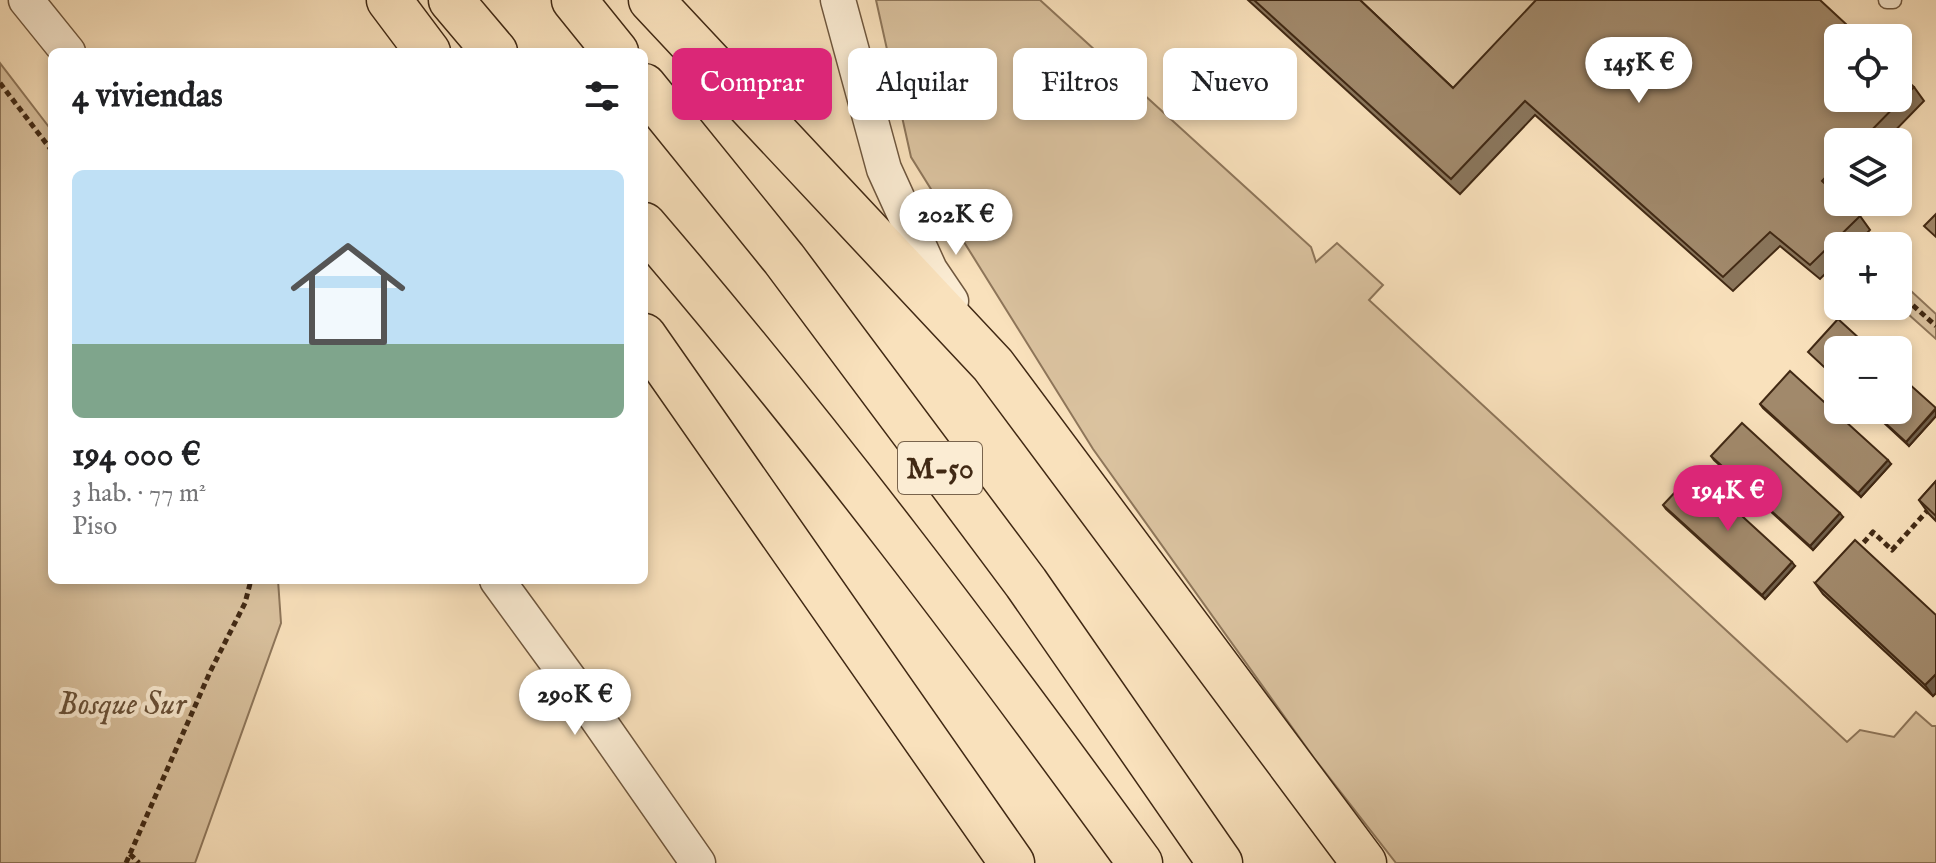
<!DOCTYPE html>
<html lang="es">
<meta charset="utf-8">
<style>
body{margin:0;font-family:"IM FELL English",serif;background:#f6f6f6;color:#202124;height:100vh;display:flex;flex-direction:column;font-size:30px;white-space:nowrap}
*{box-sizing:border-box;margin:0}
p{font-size:26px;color:#757577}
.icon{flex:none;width:44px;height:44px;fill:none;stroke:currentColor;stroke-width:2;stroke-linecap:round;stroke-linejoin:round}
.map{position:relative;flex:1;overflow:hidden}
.drawer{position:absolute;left:48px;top:48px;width:600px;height:536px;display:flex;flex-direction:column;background:#fff;border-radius:12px;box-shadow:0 4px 12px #0003}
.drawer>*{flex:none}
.top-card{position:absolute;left:672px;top:48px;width:760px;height:72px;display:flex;gap:16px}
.controls{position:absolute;left:1824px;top:24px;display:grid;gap:16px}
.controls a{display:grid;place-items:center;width:88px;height:88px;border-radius:12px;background:#fff;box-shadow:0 4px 12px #0003;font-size:40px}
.price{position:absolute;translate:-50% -68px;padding:0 18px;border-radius:28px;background:#fff;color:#222;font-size:26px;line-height:52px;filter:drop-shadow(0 2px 4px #0008)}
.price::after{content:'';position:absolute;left:50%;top:48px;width:24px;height:18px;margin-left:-12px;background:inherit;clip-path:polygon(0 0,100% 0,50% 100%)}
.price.selected{background:#db2777;color:#fff}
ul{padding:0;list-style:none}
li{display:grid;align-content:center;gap:16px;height:424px;padding:0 24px}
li+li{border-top:2px solid #e0e0e0}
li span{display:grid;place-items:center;height:248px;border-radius:12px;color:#555}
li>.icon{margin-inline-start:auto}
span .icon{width:144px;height:144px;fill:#fffc;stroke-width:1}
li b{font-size:34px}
h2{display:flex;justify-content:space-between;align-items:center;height:96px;padding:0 24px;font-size:34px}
.chip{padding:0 28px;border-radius:12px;background:#fff;box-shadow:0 4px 12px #0003;font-size:28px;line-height:72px}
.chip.selected{background:#db2777;color:#fff}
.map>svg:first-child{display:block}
.green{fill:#dac29f;stroke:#8e765a;stroke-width:2}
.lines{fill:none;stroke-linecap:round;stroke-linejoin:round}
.service-casing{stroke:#6f573e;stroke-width:19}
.minor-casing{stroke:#6f573e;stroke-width:37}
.motorway-casing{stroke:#412914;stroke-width:47}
.path{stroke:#412914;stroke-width:5;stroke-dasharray:6 4;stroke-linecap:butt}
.service{stroke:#fbecd3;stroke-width:16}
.minor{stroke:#fbecd3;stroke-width:34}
.motorway{stroke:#f9e1bc;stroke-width:44}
.wall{fill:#8a765c;stroke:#412914;stroke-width:2}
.shaded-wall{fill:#71604b;stroke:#412914;stroke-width:2}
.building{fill:#a1896b;stroke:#412914;stroke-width:2}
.labels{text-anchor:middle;stroke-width:8;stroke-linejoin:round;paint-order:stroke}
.shield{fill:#fbecd3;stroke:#79644d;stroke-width:2}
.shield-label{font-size:30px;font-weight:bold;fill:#412914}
.park-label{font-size:32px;font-style:italic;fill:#674f37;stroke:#fbecd3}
</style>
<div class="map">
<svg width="1936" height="863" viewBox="0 0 1936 863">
<rect width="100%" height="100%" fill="#f9e1bc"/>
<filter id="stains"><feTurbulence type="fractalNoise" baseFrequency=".0025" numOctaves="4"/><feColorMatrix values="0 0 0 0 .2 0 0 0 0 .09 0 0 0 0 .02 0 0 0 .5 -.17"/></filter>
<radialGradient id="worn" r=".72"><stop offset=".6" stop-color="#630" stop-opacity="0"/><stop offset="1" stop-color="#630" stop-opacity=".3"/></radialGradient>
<!-- green -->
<path class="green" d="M876 0H1040L1311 247 1316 262 1337 243 1383 285 1369 300 1847 742 1860 730 1894 737 1916 712 1932 726H1936V863H1396L1314 758 1093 449 911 157Z
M1355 0H1543L1463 102Z
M0 63 52 131V580H278L281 623 195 863H0Z
M1898 279 1936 314V339L1898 305Z"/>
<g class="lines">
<!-- service casing -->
<g class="service-casing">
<path id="service" d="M1887 0H1893"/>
</g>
<!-- minor casing -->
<g class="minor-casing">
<path id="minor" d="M26 0 68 52
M838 0 884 169 930 270 951 301
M497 580 578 691 698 863"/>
</g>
<!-- motorway casing -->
<g class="motorway-casing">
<path id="motorway" d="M389 0 428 52
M451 0 495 52
M574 0 616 52
M651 0 993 365 1364 863
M644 86 784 259 1026 583 1220 863
M644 225C819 429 982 645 1140 863
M644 336 1012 863"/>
</g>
<!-- path -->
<path class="path" d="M0 83 52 151
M1898 292 1936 326
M1857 550 1873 532 1892 550 1936 501
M130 854 139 863
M126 863 210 672 245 603 251 580"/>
<!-- service -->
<use href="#service" class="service"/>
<!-- minor -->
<use href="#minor" class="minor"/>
<!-- motorway -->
<use href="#motorway" class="motorway"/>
</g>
<!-- wall -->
<path class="wall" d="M1248 0H1360L1453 88 1914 87 1924 101 1884 142H1838V188L1834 192 1860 216 1870 230 1854 246H1838V261L1820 279 1780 246 1733 291 1535 115 1460 194Z
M1760 404 1891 464 1861 497 1763 408Z
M1936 408V416L1909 446 1870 410Z
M1711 456 1843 517 1813 550 1714 460Z
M1936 481V521L1929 514 1919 500Z
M1663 505 1795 566 1765 599 1666 509Z
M1815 583 1936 615V693L1933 696 1823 594Z"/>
<!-- shaded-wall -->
<path class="shaded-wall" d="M1936 409V416L1909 446 1906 442Z
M1888 460 1891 464 1861 497 1858 493Z
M1840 513 1843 517 1813 550 1810 546Z
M1792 562 1795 566 1765 599 1762 595Z
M1936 674V693L1933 696 1925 685Z"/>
<!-- building -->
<path class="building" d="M1254 0H1360L1453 88 1536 0H1820L1861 38H1838V98H1898V72L1914 87 1860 142H1838V164L1822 181 1838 196V202H1844L1860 216 1810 265 1770 232 1723 277 1525 101 1451 179Z
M1936 214V237L1924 226Z
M1838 319 1872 350H1838V380L1808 352Z
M1790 371 1888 460 1858 493 1760 404Z
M1898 374 1936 408 1906 442 1871 410H1898Z
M1742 423 1840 513 1810 546 1711 456Z
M1694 472 1792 562 1762 595 1663 505Z
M1936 481V516L1919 500Z
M1855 540 1936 615V674L1925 685 1815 583Z"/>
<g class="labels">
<!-- shield labels -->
<rect class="shield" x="898" y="442" width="84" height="52" rx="6"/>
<g class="shield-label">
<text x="940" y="478">M-50</text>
</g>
<!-- park labels -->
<g class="park-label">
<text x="122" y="714">Bosque Sur</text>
</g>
</g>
<rect width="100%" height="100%" filter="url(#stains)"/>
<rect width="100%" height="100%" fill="url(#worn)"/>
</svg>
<div class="controls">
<a><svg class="icon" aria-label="locate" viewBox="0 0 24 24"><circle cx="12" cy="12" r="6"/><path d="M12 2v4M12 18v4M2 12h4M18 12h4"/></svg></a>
<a><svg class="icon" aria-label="layers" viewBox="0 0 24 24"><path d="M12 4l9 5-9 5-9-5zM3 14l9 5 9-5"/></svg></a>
<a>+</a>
<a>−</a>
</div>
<b class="price" style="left:1639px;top:105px">145K €</b>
<b class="price" style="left:956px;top:257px">202K €</b>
<b class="price selected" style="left:1728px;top:533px">194K €</b>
<b class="price" style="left:575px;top:737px">290K €</b>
<div class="top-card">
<a class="chip selected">Comprar</a>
<a class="chip">Alquilar</a>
<a class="chip">Filtros</a>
<a class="chip">Nuevo</a>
</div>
<section class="drawer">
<h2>4 viviendas<svg class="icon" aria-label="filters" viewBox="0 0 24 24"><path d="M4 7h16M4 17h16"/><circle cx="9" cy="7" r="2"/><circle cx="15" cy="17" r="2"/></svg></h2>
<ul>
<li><span style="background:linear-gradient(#bfe0f5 70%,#7fa58c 0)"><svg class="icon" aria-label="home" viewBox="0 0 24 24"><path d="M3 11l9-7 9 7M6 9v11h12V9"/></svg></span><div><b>194 000 €</b><p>3 hab. · 77 m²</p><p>Piso</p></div></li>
</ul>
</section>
</div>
